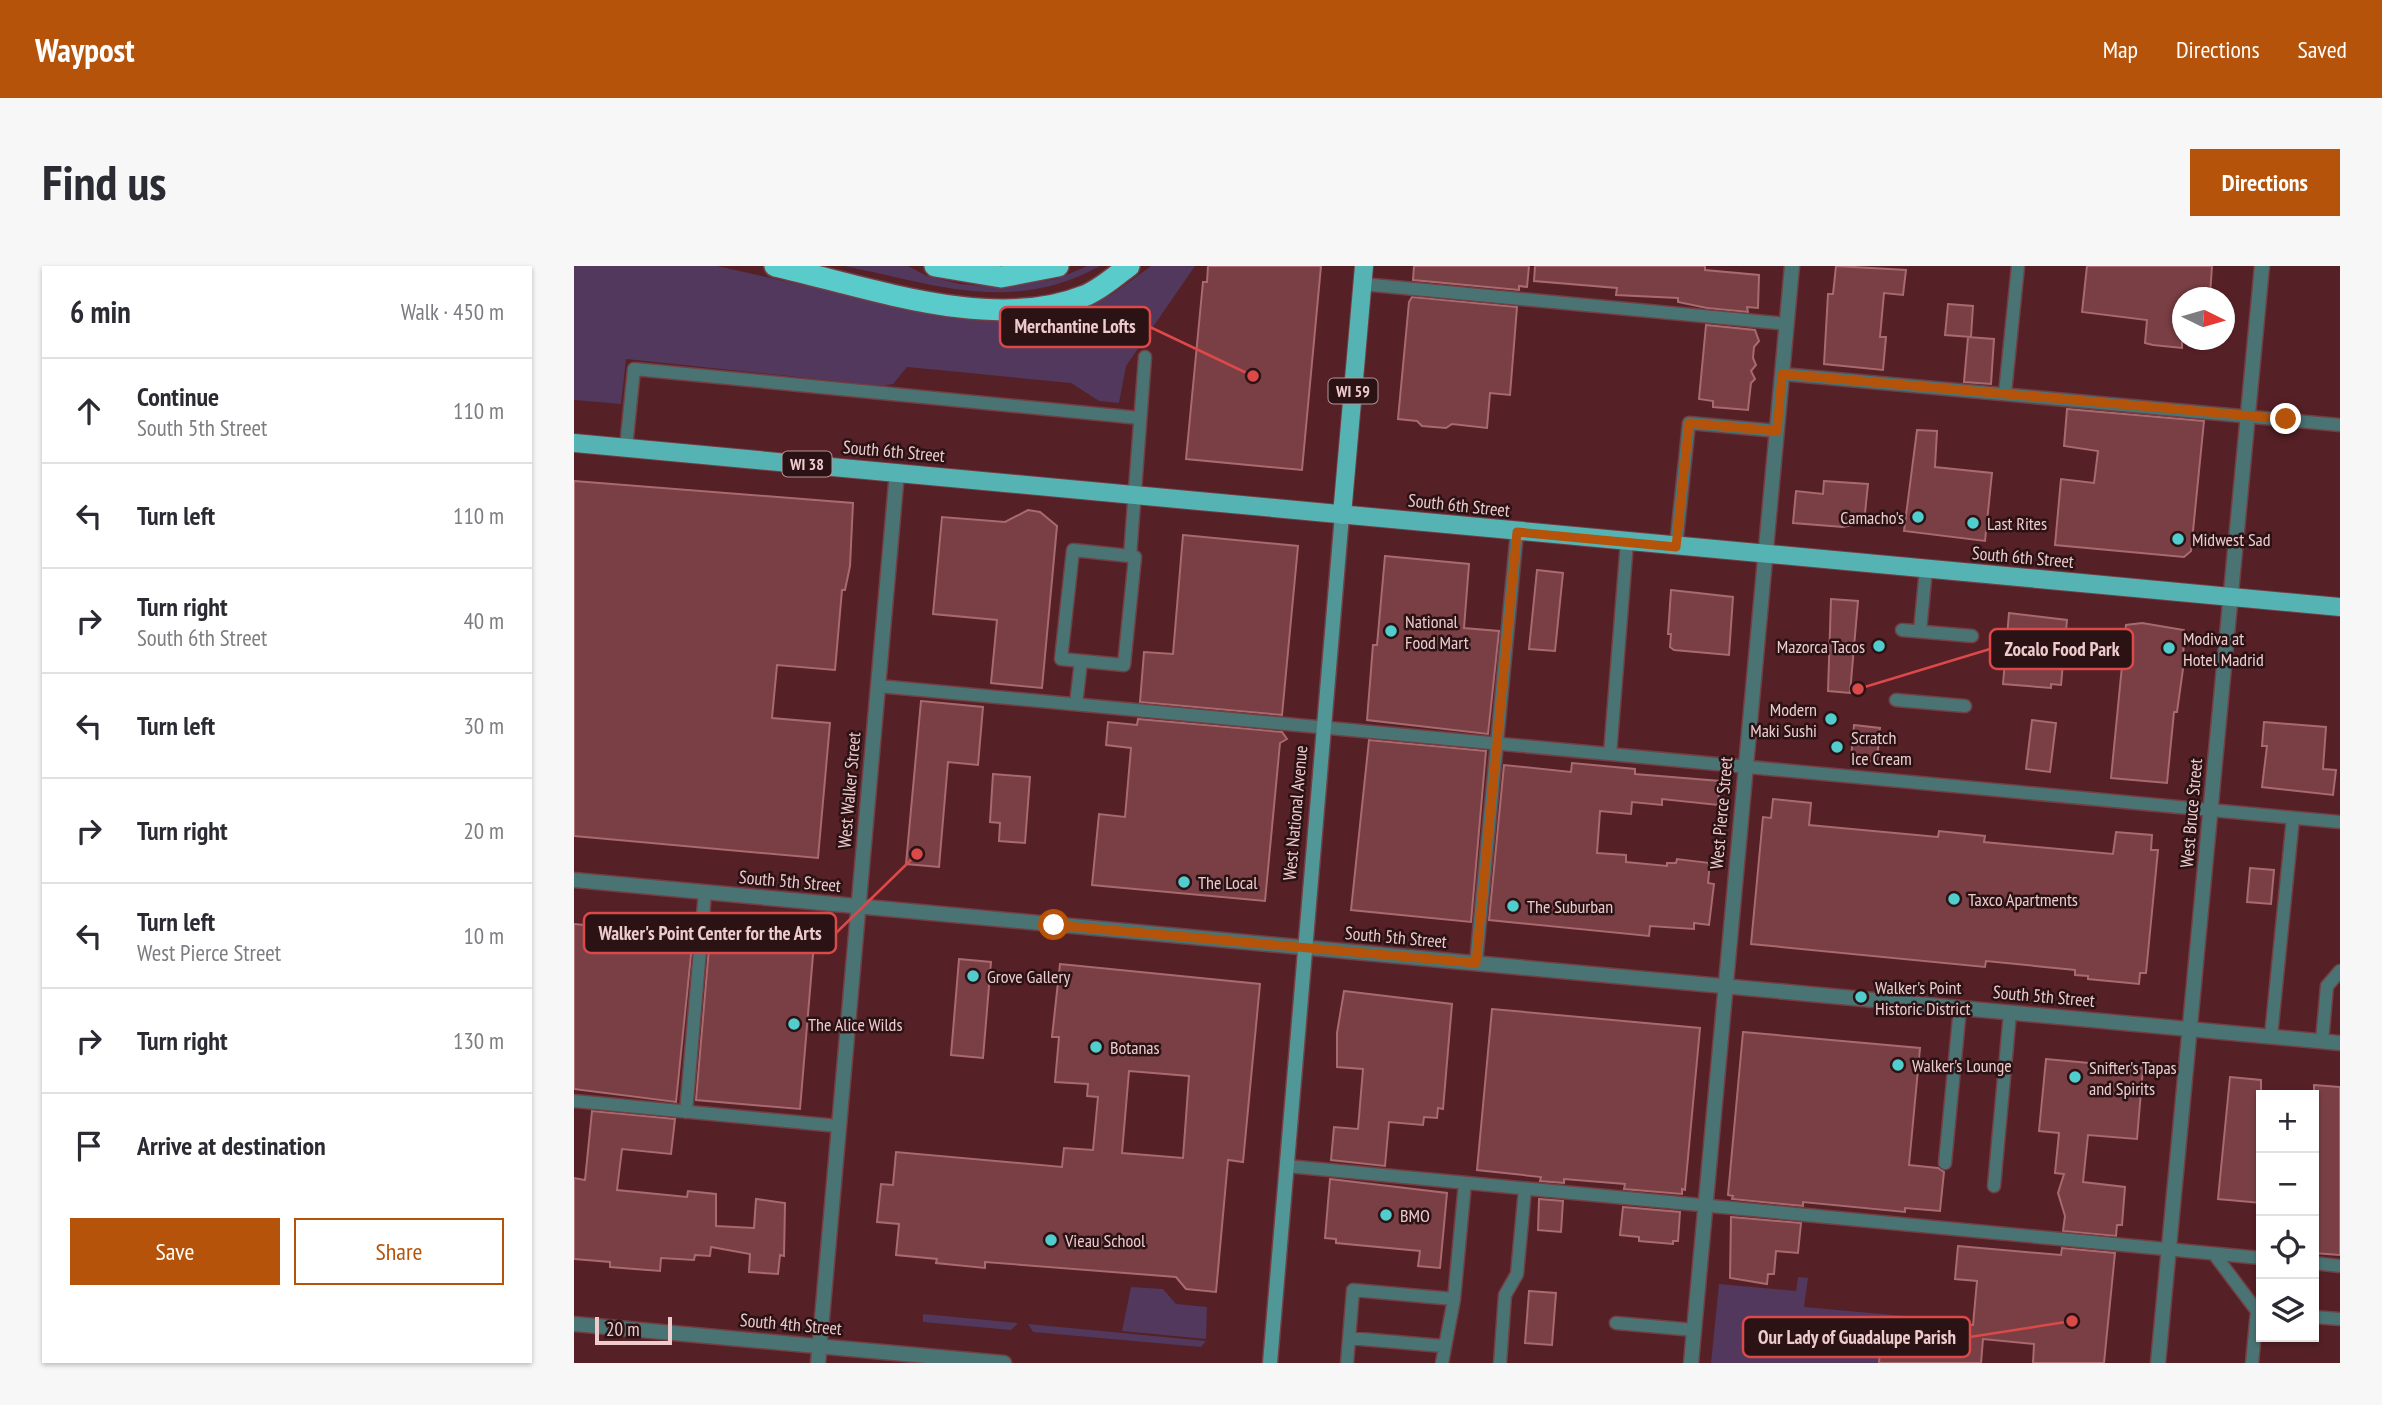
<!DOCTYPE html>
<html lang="en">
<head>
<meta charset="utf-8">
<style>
  :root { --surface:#fff; --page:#f7f7f7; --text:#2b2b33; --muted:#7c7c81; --line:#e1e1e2; --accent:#b45309 }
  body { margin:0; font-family:"PT Sans Narrow",sans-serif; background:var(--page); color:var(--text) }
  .controls { position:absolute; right:21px; bottom:21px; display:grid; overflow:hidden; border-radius:0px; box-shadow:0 2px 5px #0004 }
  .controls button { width:63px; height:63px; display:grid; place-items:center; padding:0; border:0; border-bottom:2px solid var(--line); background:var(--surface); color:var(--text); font:35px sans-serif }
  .compass { position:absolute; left:1598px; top:21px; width:63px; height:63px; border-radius:50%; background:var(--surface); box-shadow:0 2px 5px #0004; rotate:95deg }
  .scale { position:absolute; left:21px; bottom:18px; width:77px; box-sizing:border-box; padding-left:7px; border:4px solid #eecbcd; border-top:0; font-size:19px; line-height:24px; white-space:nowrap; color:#eecbcd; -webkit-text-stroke:5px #2b1315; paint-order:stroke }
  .stop { position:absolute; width:21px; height:21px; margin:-16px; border:5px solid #b45309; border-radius:50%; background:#fff }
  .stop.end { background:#b45309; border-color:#fff; box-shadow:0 2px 7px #0008 }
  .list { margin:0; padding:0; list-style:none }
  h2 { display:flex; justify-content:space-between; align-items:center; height:91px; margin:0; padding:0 28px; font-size:30px }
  h2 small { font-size:23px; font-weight:400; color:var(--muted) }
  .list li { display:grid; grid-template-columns:46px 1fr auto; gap:21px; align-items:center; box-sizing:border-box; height:105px; padding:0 28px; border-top:2px solid var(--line) }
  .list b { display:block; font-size:26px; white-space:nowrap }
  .list p { margin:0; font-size:23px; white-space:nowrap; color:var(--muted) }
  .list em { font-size:23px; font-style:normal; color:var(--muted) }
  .actions { display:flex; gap:14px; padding:21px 28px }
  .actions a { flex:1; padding:16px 0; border:2px solid var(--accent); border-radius:0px; text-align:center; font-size:24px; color:var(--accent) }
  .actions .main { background:var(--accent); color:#fff }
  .icon { flex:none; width:38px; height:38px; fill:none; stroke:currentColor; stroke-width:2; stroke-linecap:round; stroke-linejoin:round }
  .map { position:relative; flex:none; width:1766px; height:1097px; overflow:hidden; border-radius:0px }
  header { display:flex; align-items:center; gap:42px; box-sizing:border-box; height:98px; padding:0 35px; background:var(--accent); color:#fff }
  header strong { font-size:33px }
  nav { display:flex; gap:38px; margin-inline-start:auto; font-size:24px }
  .intro { display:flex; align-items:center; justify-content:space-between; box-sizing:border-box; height:168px; padding:0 42px }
  h1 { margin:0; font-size:49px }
  .button { padding:18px 32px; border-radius:0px; background:var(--accent); color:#fff; font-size:24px; font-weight:700 }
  main { display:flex; gap:42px; padding:0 42px }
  aside { flex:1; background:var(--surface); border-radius:0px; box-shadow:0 2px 5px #0004 }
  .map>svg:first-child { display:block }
  .green { fill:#51385c }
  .building { fill:#793f44; stroke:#a86a6e; stroke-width:2; fill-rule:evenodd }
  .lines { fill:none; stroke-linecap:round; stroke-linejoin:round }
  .service-casing { stroke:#713f44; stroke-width:15 }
  .minor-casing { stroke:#713f44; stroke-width:17 }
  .tertiary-casing { stroke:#713f44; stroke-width:17 }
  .secondary-casing { stroke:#713f44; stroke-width:17 }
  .primary-casing { stroke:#713f44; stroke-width:20 }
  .motorway-casing { stroke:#713f44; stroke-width:24 }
  .service { stroke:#4a7474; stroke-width:12 }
  .minor { stroke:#4a7474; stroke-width:14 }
  .tertiary { stroke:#4a7474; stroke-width:14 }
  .secondary { stroke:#529797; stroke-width:14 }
  .primary { stroke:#56b3b3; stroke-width:18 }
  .motorway { stroke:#59cbcb; stroke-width:21 }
  .route { stroke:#b45309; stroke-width:9 }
  .poi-dot { fill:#52cdcd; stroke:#2b1315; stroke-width:2.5 }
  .labels { text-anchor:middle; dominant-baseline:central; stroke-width:5; stroke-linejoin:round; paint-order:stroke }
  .shield { fill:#2b1315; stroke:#b49496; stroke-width:2 }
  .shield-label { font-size:16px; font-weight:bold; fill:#eecbcd }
  .street-label { font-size:18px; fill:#eecbcd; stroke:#2b1315 }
  .poi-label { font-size:18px; fill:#eecbcd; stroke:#2b1315; text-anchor:start }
  .leader { fill:none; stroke:#db4949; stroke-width:2.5 }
  .callout-dot { fill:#db4949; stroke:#2b1315; stroke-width:2.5 }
  .callout { fill:#2b1315; stroke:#db4949; stroke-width:2.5 }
  .callout-label { font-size:19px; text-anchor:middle; font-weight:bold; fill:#eecbcd }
</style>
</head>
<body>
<header>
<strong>Waypost</strong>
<nav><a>Map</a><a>Directions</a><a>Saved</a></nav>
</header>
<div class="intro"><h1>Find us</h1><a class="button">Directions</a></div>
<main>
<aside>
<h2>6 min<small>Walk · 450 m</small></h2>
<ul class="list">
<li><svg class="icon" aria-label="ahead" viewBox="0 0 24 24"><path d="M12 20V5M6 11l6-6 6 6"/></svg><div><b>Continue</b><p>South 5th Street</p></div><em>110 m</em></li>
<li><svg class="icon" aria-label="left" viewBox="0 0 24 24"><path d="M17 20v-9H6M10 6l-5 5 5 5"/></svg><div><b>Turn left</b></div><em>110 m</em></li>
<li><svg class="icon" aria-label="right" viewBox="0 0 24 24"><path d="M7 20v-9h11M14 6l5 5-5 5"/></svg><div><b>Turn right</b><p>South 6th Street</p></div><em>40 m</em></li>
<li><svg class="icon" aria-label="left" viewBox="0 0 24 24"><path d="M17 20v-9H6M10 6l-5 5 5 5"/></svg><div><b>Turn left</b></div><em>30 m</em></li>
<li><svg class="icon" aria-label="right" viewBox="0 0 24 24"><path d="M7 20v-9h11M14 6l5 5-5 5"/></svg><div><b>Turn right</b></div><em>20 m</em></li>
<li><svg class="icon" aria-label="left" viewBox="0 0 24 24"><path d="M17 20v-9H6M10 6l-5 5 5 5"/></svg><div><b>Turn left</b><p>West Pierce Street</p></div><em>10 m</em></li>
<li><svg class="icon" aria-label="right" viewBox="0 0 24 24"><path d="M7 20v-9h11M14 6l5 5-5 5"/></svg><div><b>Turn right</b></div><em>130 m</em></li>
<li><svg class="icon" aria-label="arrive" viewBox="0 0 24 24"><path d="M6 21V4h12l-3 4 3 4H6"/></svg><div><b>Arrive at destination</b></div></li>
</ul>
<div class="actions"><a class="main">Save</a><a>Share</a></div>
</aside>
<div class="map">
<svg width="1766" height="1097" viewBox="0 0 1766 1097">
  <rect width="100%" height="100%" fill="#552026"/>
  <path class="green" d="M 0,0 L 143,0 L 345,45 L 399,54 L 438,55 L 486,48 L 537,29 L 577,0 L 621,0 L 552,100 L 545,137 L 525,135 L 497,117 L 333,101 L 319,118 L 309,120 L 52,93 L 47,138 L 0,134 Z
    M 271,0 L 334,0 L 353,10 L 386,18 L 425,21 L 483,13 L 513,0 L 526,0 C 439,48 362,19 271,0 Z
    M 1224,1011 L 1234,1012 L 1230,1041 L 1342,1051 L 1342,1054 L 1309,1051 L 1305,1097 L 1137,1097 L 1145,1018 L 1222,1025 Z
    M 557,1021 L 589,1023 L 602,1038 L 633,1041 L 632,1073 L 548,1065 Z
    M 349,1048 L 444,1057 L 437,1064 L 349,1056 Z
    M 454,1058 L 632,1075 L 627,1081 L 459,1066 Z"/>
  <path class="building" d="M 634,0 L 747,0 L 728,204 L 612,193 L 629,16 L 633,16 Z
    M 840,0 L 955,0 L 953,21 L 945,20 L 945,24 L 839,14 Z
    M 961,0 L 1131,0 L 1131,4 L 1185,9 L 1184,42 L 1173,41 L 1174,46 L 1133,42 L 1104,36 L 1104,32 L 1042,29 L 1043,22 L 960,15 Z
    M 1262,0 L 1332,4 L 1329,29 L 1310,27 L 1306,71 L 1312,71 L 1309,104 L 1250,98 L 1254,28 L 1259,28 Z
    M 1513,0 L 1638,0 L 1636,29 L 1608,32 L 1608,82 L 1579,79 L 1571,77 L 1573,54 L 1508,46 Z
    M 838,31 L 943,41 L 936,129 L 916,127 L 913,162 L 878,158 L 872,162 L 848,160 L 843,155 L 824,153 L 835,36 Z
    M 1374,38 L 1399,40 L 1397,71 L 1371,69 Z
    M 1132,59 L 1181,64 L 1185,75 L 1180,81 L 1179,92 L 1182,99 L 1177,105 L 1181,113 L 1177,117 L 1174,144 L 1139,141 L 1139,135 L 1125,133 Z
    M 1394,71 L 1420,73 L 1417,118 L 1390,116 Z
    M 1493,143 L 1630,155 L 1617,285 L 1610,291 L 1481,279 L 1487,213 L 1520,217 L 1524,185 L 1490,180 Z
    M 1343,164 L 1363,165 L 1361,201 L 1418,207 L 1411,275 L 1330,265 Z
    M 0,215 L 279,237 L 276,300 L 271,324 L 268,324 L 261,404 L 203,399 L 198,452 L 256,457 L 244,592 L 0,570 Z
    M 1250,215 L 1294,218 L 1290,257 L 1279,256 L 1279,259 L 1269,261 L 1219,257 L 1222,225 L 1249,228 Z
    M 454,244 L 466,246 L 483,260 L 468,422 L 417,417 L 423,354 L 359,348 L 368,251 L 431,256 Z
    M 609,269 L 724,280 L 708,449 L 566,436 L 570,386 L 599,388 Z
    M 811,290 L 895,298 L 890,362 L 925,365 L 914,468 L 793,454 L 799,379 L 803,379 Z
    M 963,304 L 989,307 L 981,385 L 955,383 Z
    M 1097,324 L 1159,331 L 1155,389 L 1100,384 L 1096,381 L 1097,368 L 1094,368 Z
    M 1257,333 L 1284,335 L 1276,427 L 1254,425 Z
    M 1435,347 L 1493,354 L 1487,419 L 1477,418 L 1477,422 L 1429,418 Z
    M 1568,357 L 1610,364 L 1609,403 L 1603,446 L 1600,446 L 1593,517 L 1537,512 L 1552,359 Z
    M 347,435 L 409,441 L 404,499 L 374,496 L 365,601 L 332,598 Z
    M 564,453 L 708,466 L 713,473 L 706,477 L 691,635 L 518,619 L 525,548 L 551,551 L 557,482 L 532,479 L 534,456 L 563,459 Z
    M 1458,454 L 1482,457 L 1476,506 L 1452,503 Z
    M 1690,456 L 1752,461 L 1749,503 L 1762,504 L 1759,529 L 1688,521 L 1693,480 L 1688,480 Z
    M 1280,459 L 1306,462 L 1303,495 L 1277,493 Z
    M 795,474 L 912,485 L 897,656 L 777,644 Z
    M 998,497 L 1061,503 L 1061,508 L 1146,515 L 1144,539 L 1088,533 L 1088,539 L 1058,536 L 1057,548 L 1026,545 L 1023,587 L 1052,589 L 1052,596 L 1093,600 L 1093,597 L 1102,597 L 1103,593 L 1136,597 L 1134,617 L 1140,618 L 1135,659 L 1120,657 L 1120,663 L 1076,660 L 1075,670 L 915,654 L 930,499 L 997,506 Z
    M 419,508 L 456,511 L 451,577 L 425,575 L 426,557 L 416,556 Z
    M 1199,533 L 1237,537 L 1235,559 L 1364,571 L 1365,565 L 1411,570 L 1410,576 L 1539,588 L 1542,566 L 1578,569 L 1577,584 L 1584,584 L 1572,707 L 1566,707 L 1565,718 L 1514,713 L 1514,710 L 1501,709 L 1501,704 L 1412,695 L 1411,701 L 1177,678 L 1189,551 L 1197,552 Z
    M 1676,602 L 1700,604 L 1697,638 L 1673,636 Z
    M 0,658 L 119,669 L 102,836 L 0,823 Z
    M 150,669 L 240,677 L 226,843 L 122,834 L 136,670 Z
    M 385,693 L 417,696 L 409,792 L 377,789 Z
    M 486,698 L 686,718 L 669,896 L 654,894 L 642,1026 L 612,1023 L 602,1011 L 411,996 L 411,1002 L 362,997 L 363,993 L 322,989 L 325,958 L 303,956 L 307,918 L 319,919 L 322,886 L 488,901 L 490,882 L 519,884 L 524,831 L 513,830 L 514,818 L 481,816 L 485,771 L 478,771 ZM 555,805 L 615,810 L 609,892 L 548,887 Z
    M 770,725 L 878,738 L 869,843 L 864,842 L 863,852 L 850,851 L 849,859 L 815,856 L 811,900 L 757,894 L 760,861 L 784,863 L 789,803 L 763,801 L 763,767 Z
    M 918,743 L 1126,762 L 1111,924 L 1108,923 L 1108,928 L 1050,923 L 1051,918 L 990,913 L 990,917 L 966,915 L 967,911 L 903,904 Z
    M 1169,766 L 1346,782 L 1335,899 L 1364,902 L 1370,906 L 1366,945 L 1331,942 L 1331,946 L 1229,936 L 1229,940 L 1158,933 L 1159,930 L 1154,929 Z
    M 1472,793 L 1569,802 L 1563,873 L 1514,869 L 1509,916 L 1551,921 L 1548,959 L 1543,959 L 1542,970 L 1489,965 L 1491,950 L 1484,927 L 1490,908 L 1481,907 L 1485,867 L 1465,865 Z
    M 1656,811 L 1687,814 L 1687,937 L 1644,933 Z
    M 1740,819 L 1766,821 L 1766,989 L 1740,987 Z
    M 18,845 L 101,853 L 97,888 L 48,883 L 43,924 L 113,931 L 114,925 L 142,928 L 142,960 L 180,962 L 182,933 L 211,937 L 210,990 L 206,989 L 204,1008 L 175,1006 L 176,988 L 137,981 L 136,990 L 121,989 L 120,994 L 87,992 L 86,1005 L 36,1001 L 36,996 L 0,993 L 0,912 L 11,914 Z
    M 756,913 L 873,927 L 866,1002 L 844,1000 L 846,985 L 762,977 L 762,973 L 751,972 Z
    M 965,933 L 989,935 L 987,966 L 964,964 Z
    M 1049,941 L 1106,946 L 1104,975 L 1099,975 L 1099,978 L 1065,975 L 1065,971 L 1046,969 Z
    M 1157,951 L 1227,957 L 1224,987 L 1202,985 L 1200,1008 L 1194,1008 L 1193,1018 L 1156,1012 Z
    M 1384,980 L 1487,989 L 1488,982 L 1541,987 L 1530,1097 L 1459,1097 L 1460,1078 L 1409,1073 L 1407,1097 L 1305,1097 L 1309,1051 L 1399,1059 L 1403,1015 L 1381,1013 Z
    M 955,1025 L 982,1027 L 978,1079 L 951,1077 Z"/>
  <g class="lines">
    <defs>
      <path id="service" d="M 788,18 L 1213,58
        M 1208,108 L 1766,159
        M 1431,127 L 1444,0
        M 52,181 L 60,103 L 566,152
        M 1102,280 L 1115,157 L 1203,165
        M 556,290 L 499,284 L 487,393 L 550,399 L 561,291 L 556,290 L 571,91
        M 1328,364 L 1398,370
        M 1346,365 L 1352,303
        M 304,420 L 1766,556
        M 1322,434 L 1391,440
        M 502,438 L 507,395
        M 1036,488 L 1053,276
        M 902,697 L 943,266
        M 1697,770 L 1719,552
        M 1748,775 L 1753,720 L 1766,705
        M 0,835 L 264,860
        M 112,846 L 131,626
        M 1371,897 L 1386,742
        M 713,900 L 1687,992
        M 1420,920 L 1436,747
        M 1640,988 L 1683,1045 L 1678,1097
        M 1740,997 L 1766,1000
        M 880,1033 L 891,917
        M 1740,1051 L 1766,1053
        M 1042,1057 L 1120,1064
        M 775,1072 L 869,1080
        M 773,1097 L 779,1024 L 880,1033 L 868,1097
        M 926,1097 L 931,1029 L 943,1008 L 951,923"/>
      <path id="minor" d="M 0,1058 L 430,1097
        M 244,1097 L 323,206
        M 1117,1097 L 1218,0
        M 1584,1097 L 1688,0"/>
      <path id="tertiary" d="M 0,614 L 1766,777"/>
      <path id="secondary" d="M 696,1097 L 768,249"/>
      <path id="primary" d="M 0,177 L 1766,341
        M 768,249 L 790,0"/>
      <path id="motorway" d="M 201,0 C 294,21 419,67 510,30 C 526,24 541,10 555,0
        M 361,0 L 427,11 L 484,0"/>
    </defs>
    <use href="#service" class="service-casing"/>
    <use href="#minor" class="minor-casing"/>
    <use href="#tertiary" class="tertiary-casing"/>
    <use href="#secondary" class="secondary-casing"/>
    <use href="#primary" class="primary-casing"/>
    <use href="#motorway" class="motorway-casing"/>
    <use href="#service" class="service"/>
    <use href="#minor" class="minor"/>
    <use href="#tertiary" class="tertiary"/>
    <use href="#secondary" class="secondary"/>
    <use href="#primary" class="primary"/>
    <use href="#motorway" class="motorway"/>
  </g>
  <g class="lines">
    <path class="route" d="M 480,659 L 902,697 L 943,266 L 1102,281 L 1115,157 L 1203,165 L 1208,108 L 1712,153"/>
  </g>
  <g class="poi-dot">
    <circle cx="1344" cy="251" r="7"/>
    <circle cx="1399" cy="257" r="7"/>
    <circle cx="1604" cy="273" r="7"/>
    <circle cx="817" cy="365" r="7"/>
    <circle cx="1305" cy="380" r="7"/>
    <circle cx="1595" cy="382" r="7"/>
    <circle cx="1257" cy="453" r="7"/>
    <circle cx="1263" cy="481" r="7"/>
    <circle cx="610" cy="616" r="7"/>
    <circle cx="1380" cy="633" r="7"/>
    <circle cx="939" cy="640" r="7"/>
    <circle cx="399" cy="710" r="7"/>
    <circle cx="1287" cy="731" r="7"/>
    <circle cx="220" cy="758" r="7"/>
    <circle cx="522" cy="781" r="7"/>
    <circle cx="1324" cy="799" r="7"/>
    <circle cx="1501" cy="811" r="7"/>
    <circle cx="812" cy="949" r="7"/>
    <circle cx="477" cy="974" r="7"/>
  </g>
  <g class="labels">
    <g class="shield">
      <rect x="754.5" y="112.5" width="49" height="25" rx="5"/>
      <rect x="208.5" y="185.5" width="49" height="25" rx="5"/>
    </g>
    <g class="shield-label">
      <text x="779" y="125">WI 59</text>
      <text x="233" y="198">WI 38</text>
    </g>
    <g class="street-label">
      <text transform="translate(320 185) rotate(5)">South 6th Street</text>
      <text transform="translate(885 239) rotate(6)">South 6th Street</text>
      <text transform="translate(1449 291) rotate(5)">South 6th Street</text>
      <text transform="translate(275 524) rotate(-85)">West Walker Street</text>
      <text transform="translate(721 547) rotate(-85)">West National Avenue</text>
      <text transform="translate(1147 547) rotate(-85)">West Pierce Street</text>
      <text transform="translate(1617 547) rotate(-85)">West Bruce Street</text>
      <text transform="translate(216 615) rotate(5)">South 5th Street</text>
      <text transform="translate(822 671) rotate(5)">South 5th Street</text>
      <text transform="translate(1470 730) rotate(5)">South 5th Street</text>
      <text transform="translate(217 1058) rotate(5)">South 4th Street</text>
    </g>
    <g class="poi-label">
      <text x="1330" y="251" text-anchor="end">Camacho's</text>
      <text x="1413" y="257">Last Rites</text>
      <text x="1618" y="273">Midwest Sad</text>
      <text x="831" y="355">National<tspan x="831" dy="21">Food Mart</tspan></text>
      <text x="1609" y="372">Modiva at<tspan x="1609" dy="21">Hotel Madrid</tspan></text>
      <text x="1291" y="380" text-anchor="end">Mazorca Tacos</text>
      <text x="1243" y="443" text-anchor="end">Modern<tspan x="1243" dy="21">Maki Sushi</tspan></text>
      <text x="1277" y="471">Scratch<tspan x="1277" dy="21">Ice Cream</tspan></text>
      <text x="624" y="616">The Local</text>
      <text x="1394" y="633">Taxco Apartments</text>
      <text x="953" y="640">The Suburban</text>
      <text x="413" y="710">Grove Gallery</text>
      <text x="1301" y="721">Walker's Point<tspan x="1301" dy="21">Historic District</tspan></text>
      <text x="234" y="758">The Alice Wilds</text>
      <text x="536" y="781">Botanas</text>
      <text x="1338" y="799">Walker's Lounge</text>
      <text x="1515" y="801">Snifter's Tapas<tspan x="1515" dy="21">and Spirits</tspan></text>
      <text x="826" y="949">BMO</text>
      <text x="491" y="974">Vieau School</text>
    </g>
  </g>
  <path class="leader" d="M679 110L576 61M1284 423L1416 383M343 588L262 667M1498 1055L1396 1071"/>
  <g class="callout-dot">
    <circle cx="679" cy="110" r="7"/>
    <circle cx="1284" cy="423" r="7"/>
    <circle cx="343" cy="588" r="7"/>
    <circle cx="1498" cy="1055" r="7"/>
  </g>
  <g class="callout">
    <rect x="426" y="41" width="150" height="40" rx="7"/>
    <rect x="1416" y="363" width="143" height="40" rx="7"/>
    <rect x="10" y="647" width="252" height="40" rx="7"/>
    <rect x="1169" y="1051" width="227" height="40" rx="7"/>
  </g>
  <g class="callout-label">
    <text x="501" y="67">Merchantine Lofts</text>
    <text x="1488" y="390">Zocalo Food Park</text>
    <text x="136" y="674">Walker's Point Center for the Arts</text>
    <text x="1283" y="1078">Our Lady of Guadalupe Parish</text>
  </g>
</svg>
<div class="controls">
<button>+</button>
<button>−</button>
<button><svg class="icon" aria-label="locate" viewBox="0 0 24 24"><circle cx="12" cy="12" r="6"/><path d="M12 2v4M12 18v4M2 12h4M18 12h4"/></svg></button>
<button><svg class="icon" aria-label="layers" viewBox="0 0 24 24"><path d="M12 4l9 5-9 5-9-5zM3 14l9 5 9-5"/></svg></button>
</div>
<svg class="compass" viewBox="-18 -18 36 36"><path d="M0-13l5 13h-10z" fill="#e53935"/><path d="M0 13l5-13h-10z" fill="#7c7c81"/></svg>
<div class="scale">20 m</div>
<div class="stop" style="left:480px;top:659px"></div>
<div class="stop end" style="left:1712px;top:153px"></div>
</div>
</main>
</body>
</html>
